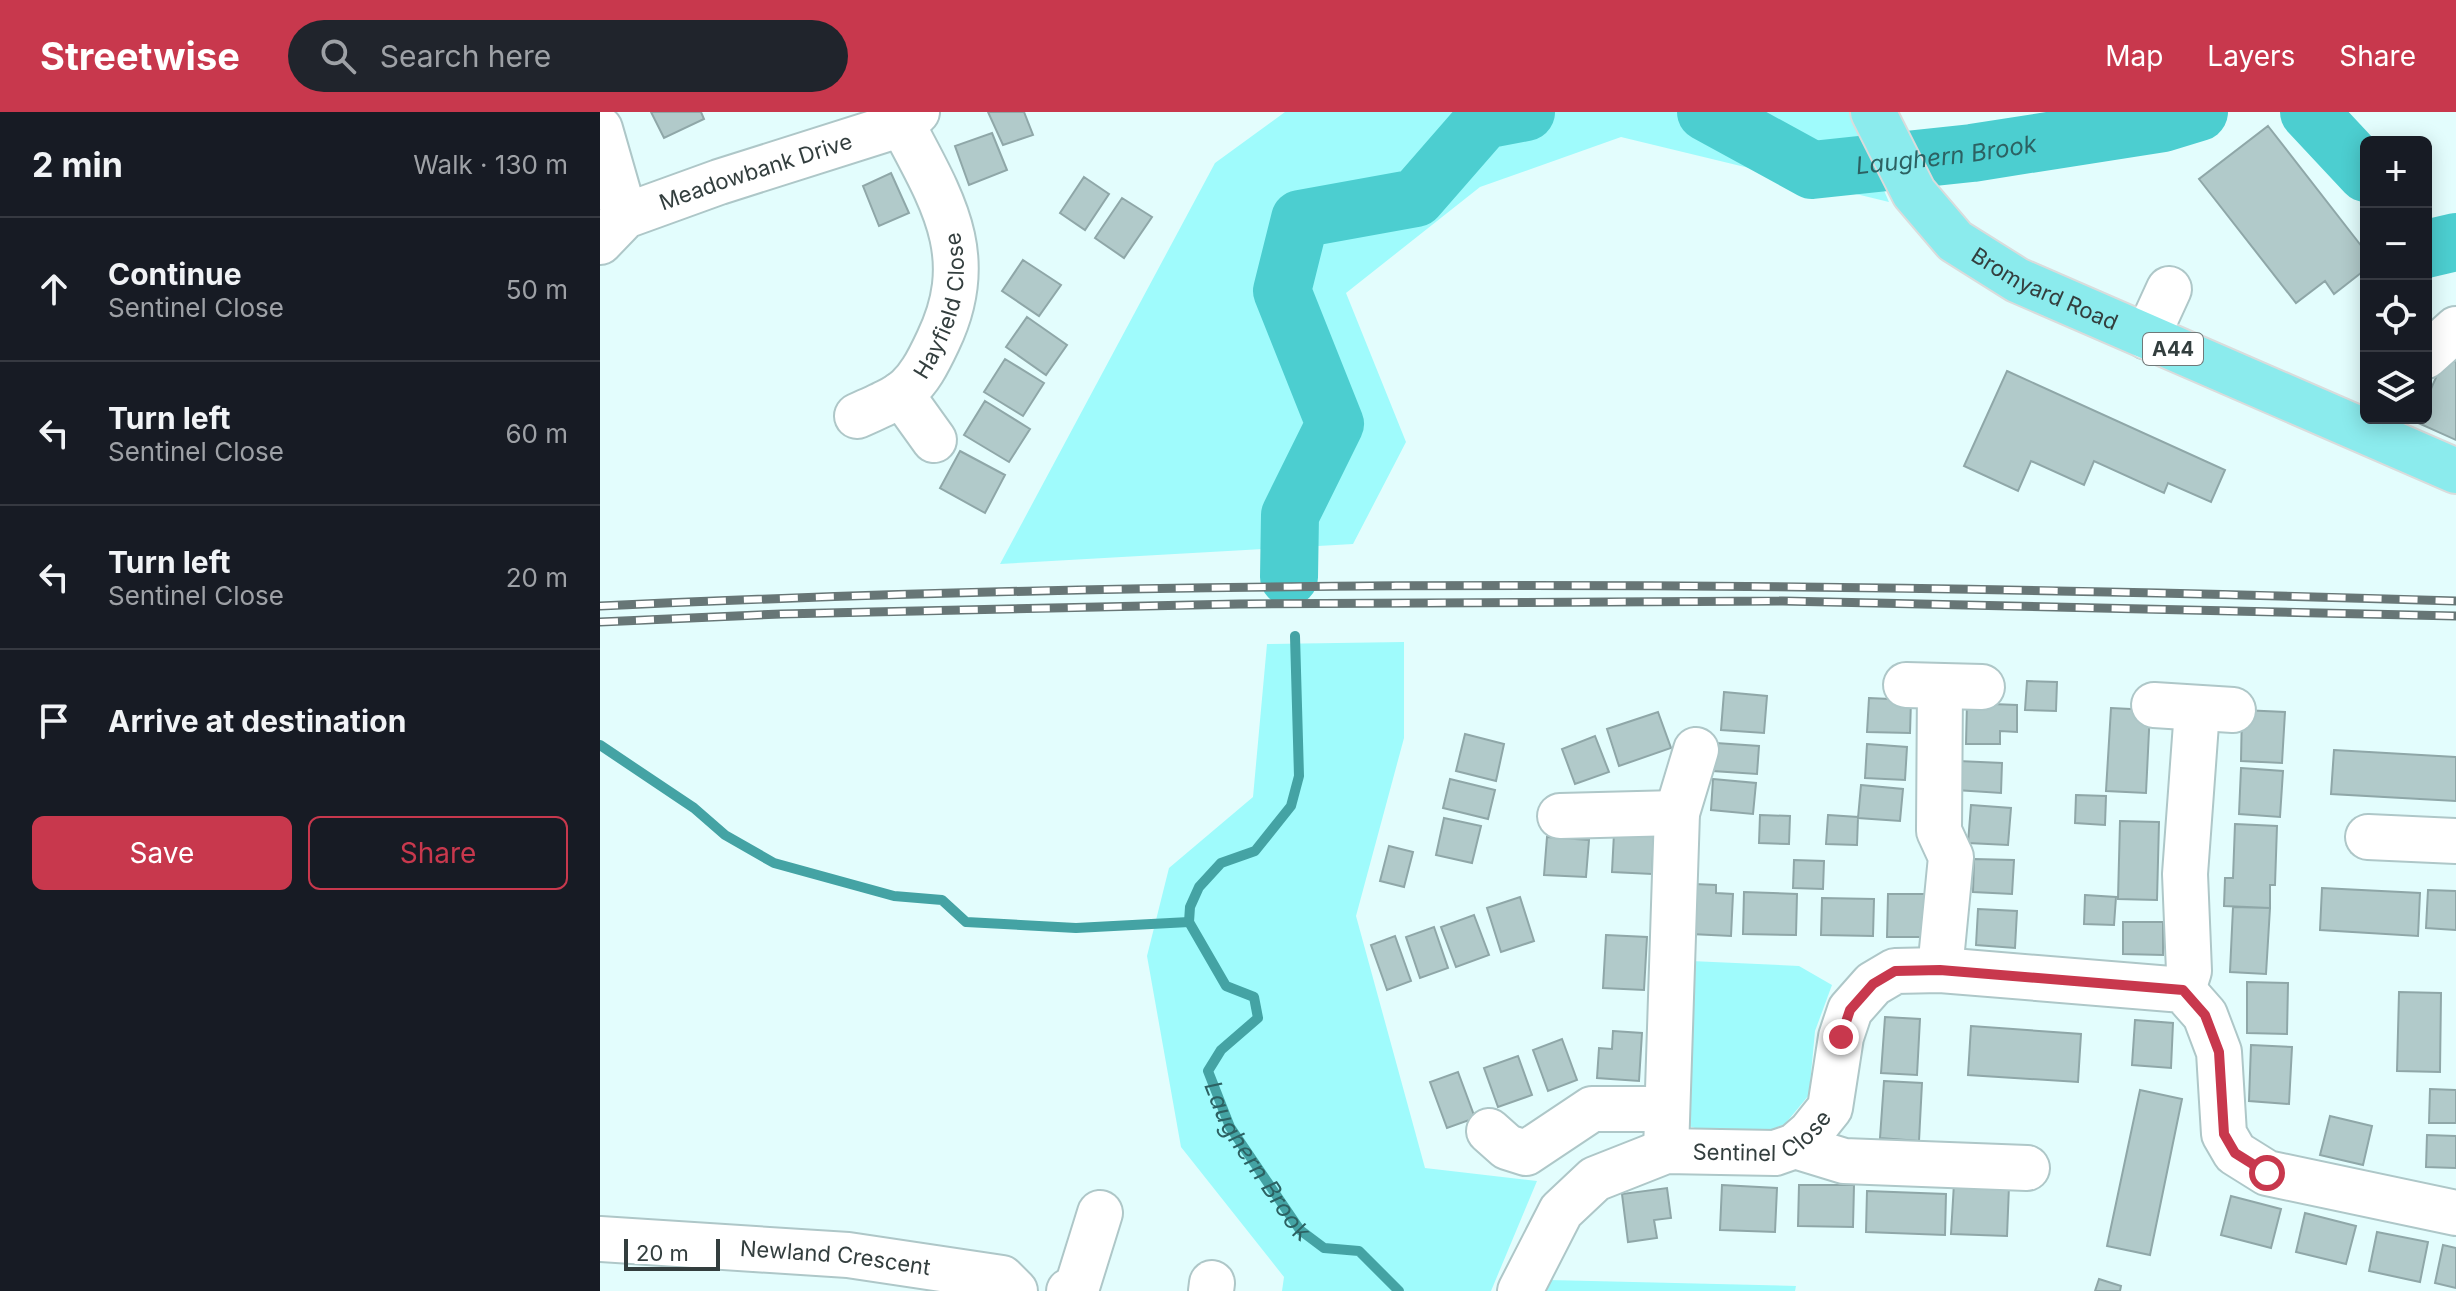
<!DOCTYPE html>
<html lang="en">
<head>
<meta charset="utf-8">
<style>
  :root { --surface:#171b24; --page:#20242c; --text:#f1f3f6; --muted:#9ea1a6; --line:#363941; --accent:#c8384d }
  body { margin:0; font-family:Inter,sans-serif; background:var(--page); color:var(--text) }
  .controls { position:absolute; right:24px; top:24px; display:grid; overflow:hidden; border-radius:12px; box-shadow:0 4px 20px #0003 }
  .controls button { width:72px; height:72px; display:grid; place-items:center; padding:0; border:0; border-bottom:2px solid var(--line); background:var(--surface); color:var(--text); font:40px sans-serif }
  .scale { position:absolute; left:24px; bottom:20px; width:96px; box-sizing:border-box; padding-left:8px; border:4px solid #333e3e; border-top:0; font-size:22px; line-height:28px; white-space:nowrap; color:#333e3e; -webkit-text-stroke:6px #fff; paint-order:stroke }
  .stop { position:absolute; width:24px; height:24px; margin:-18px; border:6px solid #c8384d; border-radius:50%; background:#fff }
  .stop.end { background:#c8384d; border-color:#fff; box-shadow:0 2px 8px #0008 }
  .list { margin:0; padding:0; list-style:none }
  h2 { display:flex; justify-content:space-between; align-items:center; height:104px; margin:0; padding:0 32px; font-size:34px }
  h2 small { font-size:26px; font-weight:400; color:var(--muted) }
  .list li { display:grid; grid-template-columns:52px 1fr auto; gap:24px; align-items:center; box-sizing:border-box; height:144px; padding:0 32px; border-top:2px solid var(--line) }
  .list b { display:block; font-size:30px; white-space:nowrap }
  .list p { margin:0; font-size:26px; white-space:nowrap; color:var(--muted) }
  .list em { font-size:26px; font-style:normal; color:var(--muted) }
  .actions { display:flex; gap:16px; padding:24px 32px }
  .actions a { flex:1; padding:18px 0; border:2px solid var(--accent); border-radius:12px; text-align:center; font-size:28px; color:var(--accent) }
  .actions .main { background:var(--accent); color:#fff }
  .icon { flex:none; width:44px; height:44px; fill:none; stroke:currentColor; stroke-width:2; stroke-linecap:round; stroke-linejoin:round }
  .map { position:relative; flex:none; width:1856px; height:1179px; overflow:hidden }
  header { display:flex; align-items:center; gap:48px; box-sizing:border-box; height:112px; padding:0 40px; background:var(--accent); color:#fff }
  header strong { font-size:38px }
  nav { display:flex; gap:44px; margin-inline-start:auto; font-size:28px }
  .search { width:560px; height:72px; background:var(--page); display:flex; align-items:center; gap:20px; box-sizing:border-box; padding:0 28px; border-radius:44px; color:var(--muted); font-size:30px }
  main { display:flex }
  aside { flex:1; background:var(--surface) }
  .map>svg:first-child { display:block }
  .green { fill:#9ffbfc }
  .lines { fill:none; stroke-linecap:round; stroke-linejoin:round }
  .stream { stroke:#44a3a4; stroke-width:10 }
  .river { stroke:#4cced0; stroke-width:58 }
  .building { fill:#b1caca; stroke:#8fa7a8; stroke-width:2 }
  .minor-casing { stroke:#aec7c8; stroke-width:48 }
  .major-casing { stroke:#dadcdc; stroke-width:48 }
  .minor { stroke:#fff; stroke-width:44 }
  .major { stroke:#8bebed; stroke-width:44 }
  .rail-casing { stroke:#677676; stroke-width:9 }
  .rail { stroke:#fff; stroke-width:6; stroke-dasharray:18; stroke-linecap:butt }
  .route { stroke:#c8384d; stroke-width:10 }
  .labels { text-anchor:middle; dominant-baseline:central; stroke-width:6; stroke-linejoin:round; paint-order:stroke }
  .shield { fill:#fff; stroke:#707878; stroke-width:2 }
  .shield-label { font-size:20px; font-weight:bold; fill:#333e3e }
  .street-label { font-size:22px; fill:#333e3e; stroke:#fff }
  .water-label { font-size:24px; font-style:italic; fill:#2c6162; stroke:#fff }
</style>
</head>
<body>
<header>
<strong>Streetwise</strong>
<div class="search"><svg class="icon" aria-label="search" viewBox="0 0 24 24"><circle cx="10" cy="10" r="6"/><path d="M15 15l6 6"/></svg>Search here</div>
<nav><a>Map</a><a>Layers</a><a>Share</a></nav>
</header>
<main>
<aside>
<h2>2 min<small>Walk · 130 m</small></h2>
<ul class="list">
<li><svg class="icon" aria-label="ahead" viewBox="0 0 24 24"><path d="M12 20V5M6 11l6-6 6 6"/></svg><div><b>Continue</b><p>Sentinel Close</p></div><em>50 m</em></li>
<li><svg class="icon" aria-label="left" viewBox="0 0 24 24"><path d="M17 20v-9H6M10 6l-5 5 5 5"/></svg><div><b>Turn left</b><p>Sentinel Close</p></div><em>60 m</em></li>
<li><svg class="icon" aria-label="left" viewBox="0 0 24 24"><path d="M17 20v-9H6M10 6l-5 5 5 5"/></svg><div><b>Turn left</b><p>Sentinel Close</p></div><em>20 m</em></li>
<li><svg class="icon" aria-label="arrive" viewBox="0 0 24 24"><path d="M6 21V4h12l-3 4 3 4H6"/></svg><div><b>Arrive at destination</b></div></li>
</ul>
<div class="actions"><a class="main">Save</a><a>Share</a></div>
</aside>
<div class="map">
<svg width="1856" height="1179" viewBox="0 0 1856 1179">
  <rect width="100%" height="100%" fill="#e3fdfd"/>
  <path class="green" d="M 685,0 L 1250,0 L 1289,90 L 1021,25 L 880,75 L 746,181 L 806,330 L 753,432 L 400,452 L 615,51 Z
    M 804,530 L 804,626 L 756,804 L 825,1056 L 937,1069 L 891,1179 L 682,1179 L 684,1165 L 581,1035 L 547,844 L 569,756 L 653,685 L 667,532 Z
    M 1091,849 L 1199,854 L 1232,873 L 1215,919 L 1209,983 L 1185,1012 L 1148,1027 L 1123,1024 L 1085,1013 Z
    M 949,1168 L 1196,1174 L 1195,1179 L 946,1179 Z"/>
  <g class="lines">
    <g class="stream">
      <path id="s1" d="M 695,524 L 699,664 L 691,694 L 655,739 L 621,751 L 599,775 L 590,795 L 589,810 L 626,874 L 654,885 L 658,906 L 621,938 L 608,959 L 630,1015 L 700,1118 L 724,1136 L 759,1139 L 799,1179"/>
      <path d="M 0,633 L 94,696 L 125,723 L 174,751 L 294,784 L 342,788 L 366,810 L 476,816 L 589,810"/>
    </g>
    <g class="river">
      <path id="s2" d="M 1106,0 L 1212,58 L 1372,41 L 1563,11 L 1599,0"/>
      <path d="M 1709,0 L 1766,61"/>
      <path d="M 1826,137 L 1856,130"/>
      <path d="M 689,465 L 690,403 L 735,312 L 682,179 L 700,107 L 816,86 L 884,8 L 926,0"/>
    </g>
  </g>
  <path class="building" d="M 51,0 L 101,0 L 104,7 L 64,26 Z
    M 388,0 L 424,0 L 433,23 L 403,33 Z
    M 1668,14 L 1766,140 L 1766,157 L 1734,182 L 1725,169 L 1696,191 L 1599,67 Z
    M 392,21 L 407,58 L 369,73 L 355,34 Z
    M 291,61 L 309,101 L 279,114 L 263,74 Z
    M 484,65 L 509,82 L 485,118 L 460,101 Z
    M 522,86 L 552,105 L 524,146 L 495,126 Z
    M 423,148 L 461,173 L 439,204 L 402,179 Z
    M 427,205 L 467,233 L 446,263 L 406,235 Z
    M 1845,245 L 1856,250 L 1856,328 L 1816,310 L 1818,306 L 1826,306 L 1826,288 Z
    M 405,247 L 444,271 L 423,304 L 384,280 Z
    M 1407,259 L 1625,358 L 1611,390 L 1568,371 L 1564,381 L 1494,349 L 1484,373 L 1431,349 L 1418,379 L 1364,354 Z
    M 385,289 L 430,317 L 409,350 L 364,323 Z
    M 360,339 L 405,363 L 385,401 L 340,376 Z
    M 1427,569 L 1457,570 L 1456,599 L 1425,598 Z
    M 1124,580 L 1167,584 L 1164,621 L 1121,618 Z
    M 1269,586 L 1311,588 L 1310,621 L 1267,620 Z
    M 1367,591 L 1417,593 L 1417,620 L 1400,619 L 1400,632 L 1366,632 Z
    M 1511,596 L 1550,598 L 1546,681 L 1506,679 Z
    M 1642,598 L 1685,600 L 1682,651 L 1641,649 Z
    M 1058,600 L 1071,636 L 1019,654 L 1007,617 Z
    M 865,622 L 904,632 L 896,669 L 856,659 Z
    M 995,624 L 1009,660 L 975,672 L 962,637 Z
    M 1116,631 L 1159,634 L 1157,662 L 1113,659 Z
    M 1267,632 L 1307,635 L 1305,668 L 1265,666 Z
    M 1734,638 L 1856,645 L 1856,689 L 1731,682 Z
    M 1358,649 L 1402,651 L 1401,681 L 1356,678 Z
    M 1641,656 L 1683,659 L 1680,705 L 1639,702 Z
    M 850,667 L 895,678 L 888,707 L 843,696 Z
    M 1113,667 L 1156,671 L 1153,702 L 1111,698 Z
    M 1261,673 L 1303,677 L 1300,709 L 1258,706 Z
    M 1476,683 L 1506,684 L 1505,713 L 1475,711 Z
    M 1371,693 L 1411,696 L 1408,733 L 1368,731 Z
    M 1160,703 L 1190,704 L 1189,732 L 1159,731 Z
    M 1228,703 L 1258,705 L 1257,733 L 1226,732 Z
    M 844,706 L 881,714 L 872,751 L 836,743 Z
    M 1520,709 L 1559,710 L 1557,788 L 1518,787 Z
    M 1635,712 L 1677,714 L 1675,773 L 1670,773 L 1670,796 L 1624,794 L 1625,766 L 1633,766 Z
    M 1014,721 L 1054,723 L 1052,762 L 1012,760 Z
    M 947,725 L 989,728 L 986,765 L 944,763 Z
    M 789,734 L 813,740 L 804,775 L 780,769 Z
    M 1374,747 L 1414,748 L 1412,782 L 1373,780 Z
    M 1194,748 L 1224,749 L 1223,777 L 1193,776 Z
    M 1094,772 L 1116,773 L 1116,781 L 1133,782 L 1131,824 L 1091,822 Z
    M 1722,776 L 1820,781 L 1818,824 L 1720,818 Z
    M 1828,778 L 1856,779 L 1856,818 L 1826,816 Z
    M 1144,780 L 1197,782 L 1196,823 L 1143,822 Z
    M 1288,782 L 1325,782 L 1324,825 L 1287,825 Z
    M 1485,783 L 1516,785 L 1514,813 L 1484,812 Z
    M 920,785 L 934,829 L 901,840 L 887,796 Z
    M 1222,786 L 1274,787 L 1273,824 L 1221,823 Z
    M 1633,795 L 1670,796 L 1666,862 L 1630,860 Z
    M 1378,797 L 1417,799 L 1415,836 L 1376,833 Z
    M 874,803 L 889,843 L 856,855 L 841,815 Z
    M 1523,810 L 1563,810 L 1563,843 L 1523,842 Z
    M 834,815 L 848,856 L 820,866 L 806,825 Z
    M 1006,823 L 1047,825 L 1044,878 L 1003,876 Z
    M 795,824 L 811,869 L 787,878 L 771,833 Z
    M 1647,870 L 1688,871 L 1687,922 L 1647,921 Z
    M 1799,880 L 1841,881 L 1840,960 L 1797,959 Z
    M 1285,905 L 1320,907 L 1317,963 L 1281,961 Z
    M 1535,908 L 1573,911 L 1571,956 L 1532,953 Z
    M 1371,914 L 1481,922 L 1478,970 L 1368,963 Z
    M 1013,919 L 1042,921 L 1039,969 L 997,966 L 999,936 L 1012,937 Z
    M 962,927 L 977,968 L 948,979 L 933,938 Z
    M 1651,933 L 1692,935 L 1689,992 L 1649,989 Z
    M 918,944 L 932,983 L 898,995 L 884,956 Z
    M 858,960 L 875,1006 L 847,1016 L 830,970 Z
    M 1284,969 L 1322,971 L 1319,1029 L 1280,1026 Z
    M 1830,977 L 1856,978 L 1856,1011 L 1829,1011 Z
    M 1540,978 L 1582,987 L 1550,1143 L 1507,1134 Z
    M 1730,1004 L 1772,1014 L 1763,1053 L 1720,1043 Z
    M 1827,1023 L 1856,1024 L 1856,1056 L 1826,1055 Z
    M 1354,1071 L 1409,1074 L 1407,1124 L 1351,1122 Z
    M 1122,1073 L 1177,1076 L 1175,1120 L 1120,1118 Z
    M 1199,1073 L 1254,1073 L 1253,1115 L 1198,1114 Z
    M 1067,1076 L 1071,1106 L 1054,1108 L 1057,1126 L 1028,1130 L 1022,1082 Z
    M 1267,1079 L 1346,1082 L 1345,1123 L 1266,1120 Z
    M 1631,1084 L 1681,1097 L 1671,1136 L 1621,1123 Z
    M 1705,1101 L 1756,1114 L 1746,1152 L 1696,1140 Z
    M 1777,1120 L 1828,1130 L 1820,1170 L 1769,1159 Z
    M 1843,1133 L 1856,1136 L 1856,1176 L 1835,1171 Z
    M 1499,1167 L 1521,1174 L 1520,1179 L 1495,1179 Z"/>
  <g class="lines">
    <defs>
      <g id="minor">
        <path d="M 0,17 L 25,104"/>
        <path id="s3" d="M 0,130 L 25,104 L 119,70 L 302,12 L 317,0"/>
        <path d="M 1547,225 L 1569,177"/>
        <path d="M 1826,244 L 1856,217"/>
        <path d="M 301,282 L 334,328"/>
        <path id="s4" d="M 257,304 C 307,282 315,278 338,229 C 379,144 342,88 302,12"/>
        <path d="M 1306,573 L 1382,575"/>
        <path d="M 1340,574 L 1339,719 L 1351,745 L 1340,858"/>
        <path d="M 1554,593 L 1633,598"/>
        <path d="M 960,704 L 1077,701"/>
        <path d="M 1768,725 L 1856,729"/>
        <path d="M 1583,878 L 1589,859 L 1585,762 L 1597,598"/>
        <path d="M 889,1019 L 907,1035 L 926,1041 L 992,997 L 1067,997"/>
        <path d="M 1195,1034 L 1244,1049 L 1427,1056"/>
        <path d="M 1066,1039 L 1077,701 L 1096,638"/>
        <path id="s5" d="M 0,1127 L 248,1143 L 402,1166 L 415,1179"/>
        <path d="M 469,1179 L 477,1175 L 500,1101"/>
        <path d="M 611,1179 L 612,1171"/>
        <path id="s6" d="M 920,1179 L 961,1099 L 995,1067 L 1066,1039 L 1175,1041 L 1195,1034 L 1210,1021 L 1230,996 L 1241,925 L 1250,898 L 1273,872 L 1295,859 L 1340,858 L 1583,878 L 1605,903 L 1619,940 L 1624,1022 L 1635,1041 L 1667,1061 L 1856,1101"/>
      </g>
      <g id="major">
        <path id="s7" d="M 1273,0 L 1314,81 L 1355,129 L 1417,168 L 1856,359"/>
      </g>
    </defs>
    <use href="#minor" class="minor-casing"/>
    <use href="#major" class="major-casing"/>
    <use href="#minor" class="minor"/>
    <use href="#major" class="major"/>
    <defs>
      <path id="rail" d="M 0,494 C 618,465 1238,470 1856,489
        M 0,510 L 181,502 L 639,492 L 1183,489 L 1856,504"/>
    </defs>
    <use href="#rail" class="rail-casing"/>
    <use href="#rail" class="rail"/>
  </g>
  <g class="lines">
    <path class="route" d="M 1241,925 L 1250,898 L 1273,872 L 1295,859 L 1340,858 L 1583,878 L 1605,903 L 1619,940 L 1624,1022 L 1635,1041 L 1667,1061"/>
  </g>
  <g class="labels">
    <rect class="shield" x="1543" y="221" width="60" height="32" rx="6"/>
    <g class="shield-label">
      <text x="1573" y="237">A44</text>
    </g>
    <g class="street-label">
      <text stroke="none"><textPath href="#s3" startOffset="174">Meadowbank Drive</textPath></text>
      <text stroke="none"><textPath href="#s7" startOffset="256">Bromyard Road</textPath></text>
      <text stroke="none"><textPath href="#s4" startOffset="150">Hayfield Close</textPath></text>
      <text stroke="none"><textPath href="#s6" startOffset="314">Sentinel Close</textPath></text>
      <text stroke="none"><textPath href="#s5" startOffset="236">Newland Crescent</textPath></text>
    </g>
    <g class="water-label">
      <text stroke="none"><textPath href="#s2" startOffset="256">Laughern Brook</textPath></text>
      <text stroke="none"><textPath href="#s1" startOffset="636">Laughern Brook</textPath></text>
    </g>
  </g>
</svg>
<div class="controls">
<button>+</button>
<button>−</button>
<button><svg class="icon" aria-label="locate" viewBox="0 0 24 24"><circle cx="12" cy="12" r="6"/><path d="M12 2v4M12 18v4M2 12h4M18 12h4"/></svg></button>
<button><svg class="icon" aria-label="layers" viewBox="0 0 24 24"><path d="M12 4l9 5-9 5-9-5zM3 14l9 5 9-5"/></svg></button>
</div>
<div class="scale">20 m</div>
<div class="stop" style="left:1667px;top:1061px"></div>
<div class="stop end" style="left:1241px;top:925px"></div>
</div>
</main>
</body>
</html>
